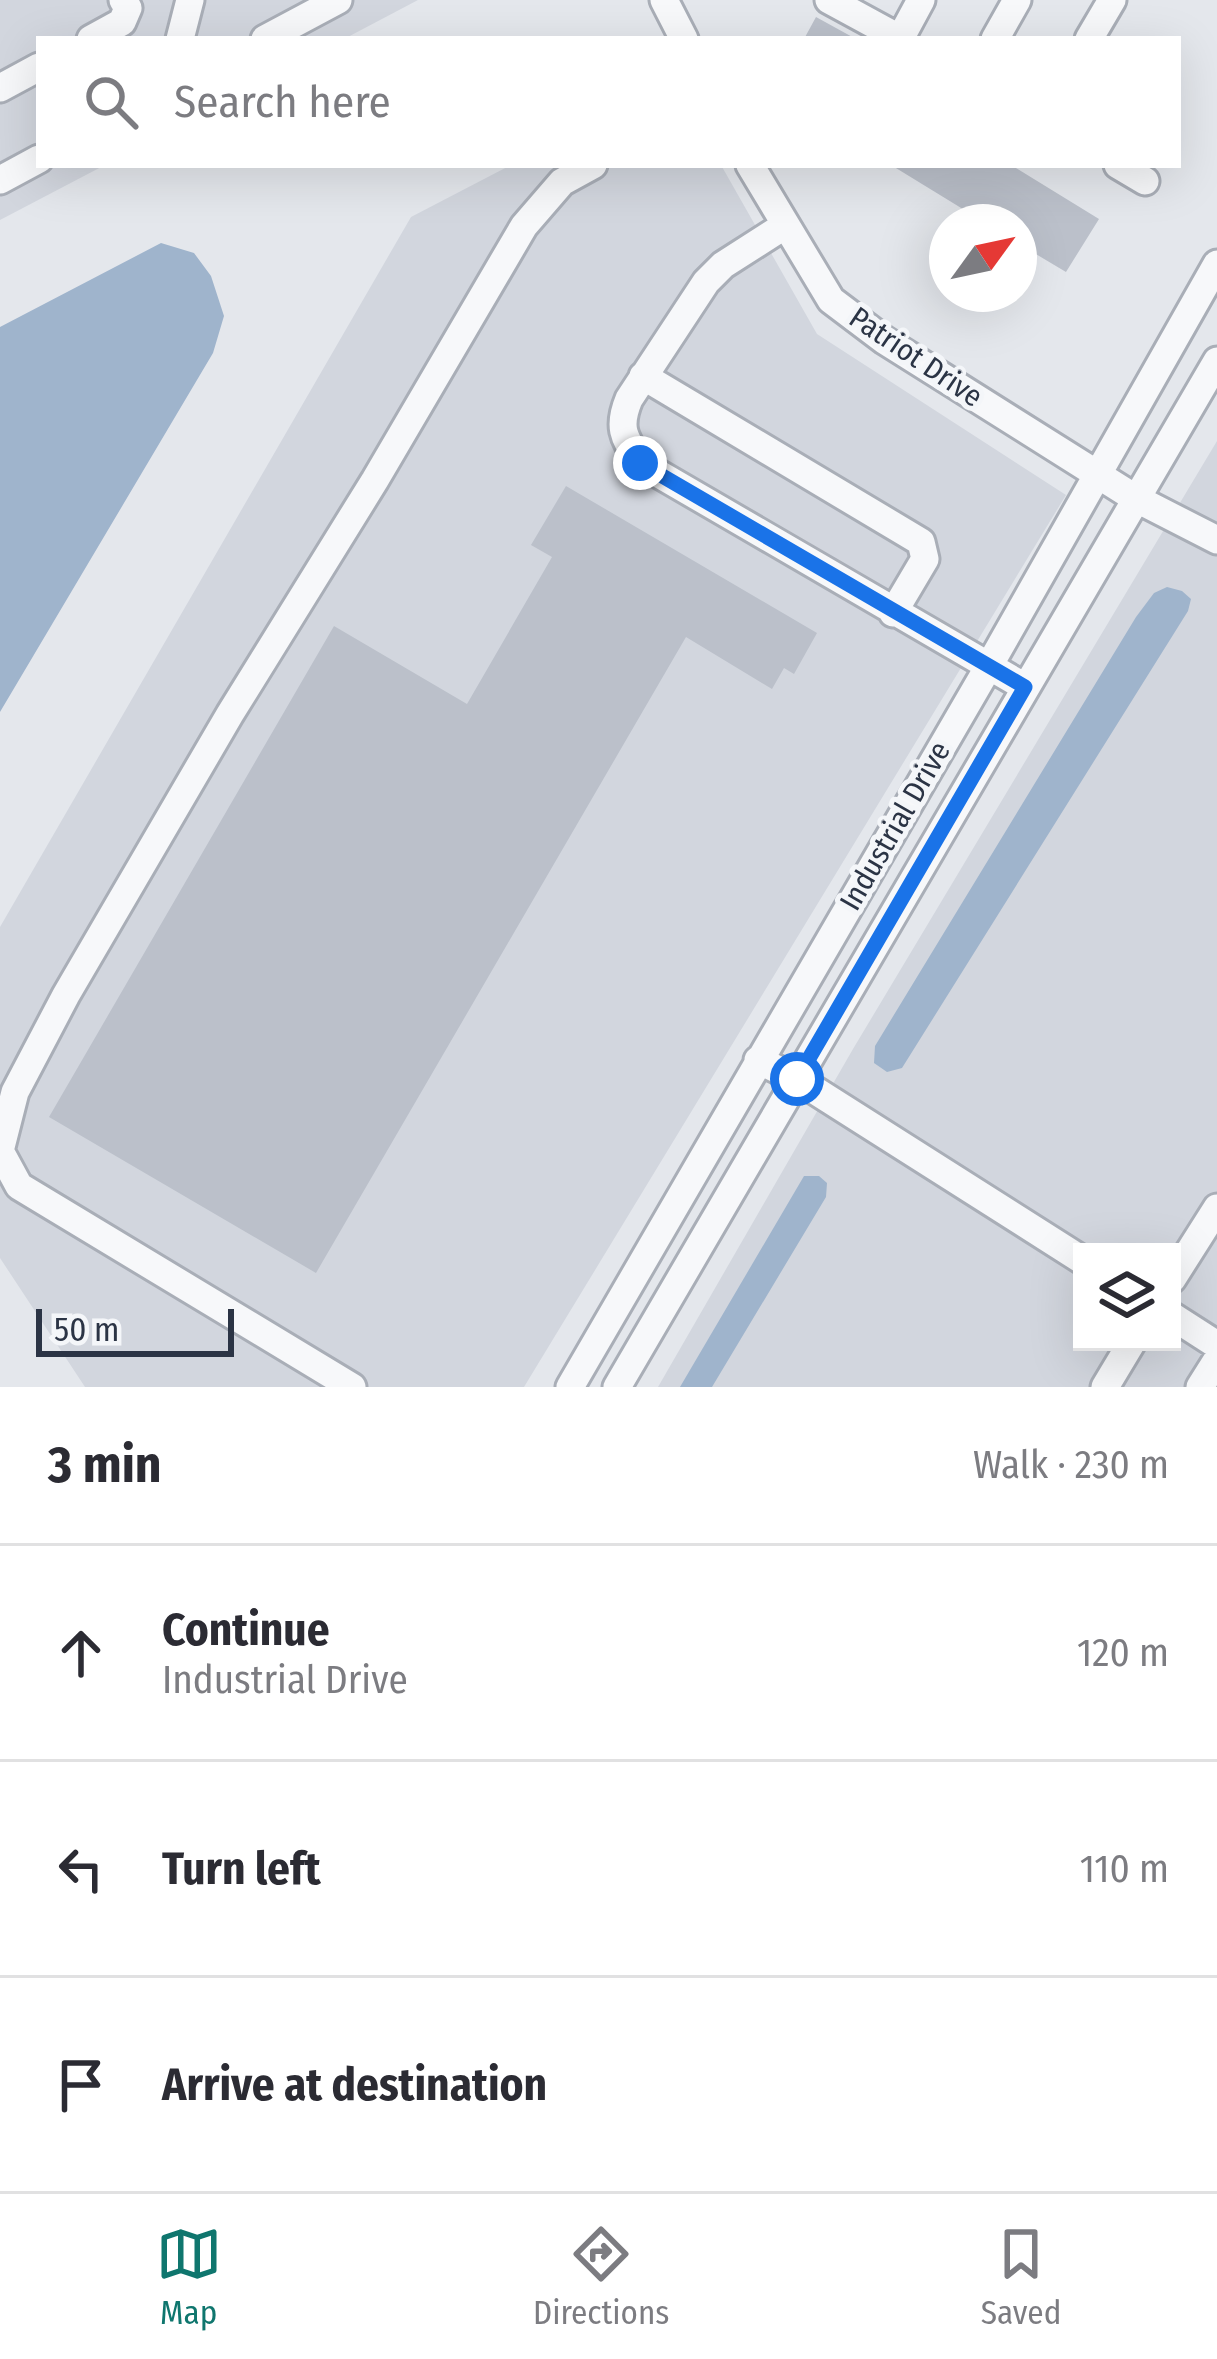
<!DOCTYPE html>
<html lang="en">
<head>
<meta charset="utf-8">
<style>
  :root { --surface:#fff; --page:#f7f7f7; --text:#2b2b33; --muted:#7c7c81; --line:#e1e1e2; --accent:#0f766e }
  body { margin:0; font-family:"Fira Sans Condensed",sans-serif; background:var(--page); color:var(--text) }
  .controls { position:absolute; right:36px; bottom:36px; display:grid; overflow:hidden; border-radius:0px; box-shadow:0 12px 48px #0002 }
  .controls button { width:108px; height:108px; display:grid; place-items:center; padding:0; border:0; border-bottom:3px solid var(--line); background:var(--surface); color:var(--text); font:60px sans-serif }
  .compass { position:absolute; left:929px; top:204px; width:108px; height:108px; border-radius:50%; background:var(--surface); box-shadow:0 12px 48px #0002; rotate:57deg }
  .scale { position:absolute; left:36px; bottom:30px; width:198px; box-sizing:border-box; padding-left:12px; border:6px solid #2b3445; border-top:0; font-size:33px; line-height:42px; white-space:nowrap; color:#2b3445; -webkit-text-stroke:9px #f4f6f9; paint-order:stroke }
  .stop { position:absolute; width:36px; height:36px; margin:-27px; border:9px solid #1a73e8; border-radius:50%; background:#fff }
  .stop.end { background:#1a73e8; border-color:#fff; box-shadow:0 3px 12px #0008 }
  .list { margin:0; padding:0; list-style:none }
  h2 { display:flex; justify-content:space-between; align-items:center; height:156px; margin:0; padding:0 48px; font-size:51px }
  h2 small { font-size:39px; font-weight:400; color:var(--muted) }
  .list li { display:grid; grid-template-columns:78px 1fr auto; gap:36px; align-items:center; box-sizing:border-box; height:216px; padding:0 48px; border-top:3px solid var(--line) }
  .list b { display:block; font-size:45px; white-space:nowrap }
  .list p { margin:0; font-size:39px; white-space:nowrap; color:var(--muted) }
  .list em { font-size:39px; font-style:normal; color:var(--muted) }
  .icon { flex:none; width:66px; height:66px; fill:none; stroke:currentColor; stroke-width:2; stroke-linecap:round; stroke-linejoin:round }
  .map { position:relative; flex:none; width:1217px; height:1387px; overflow:hidden }
  .search { position:absolute; background:var(--surface); box-shadow:0 12px 48px #0002; left:36px; right:36px; top:36px; height:132px; display:flex; align-items:center; gap:30px; box-sizing:border-box; padding:0 42px; border-radius:0px; color:var(--muted); font-size:45px }
  .sheet { height:804px; background:var(--surface) }
  nav { display:flex; justify-content:space-around; align-items:center; box-sizing:border-box; height:168px; border-top:3px solid var(--line); background:var(--surface); font-size:33px; color:var(--muted) }
  nav a { display:grid; justify-items:center; gap:6px }
  nav .on { color:var(--accent) }
  .map>svg:first-child { display:block }
  .built { fill:#d2d6de; fill-rule:evenodd }
  .water { fill:#9fb4cc }
  .building { fill:#bbc0ca }
  .lines { fill:none; stroke-linecap:round; stroke-linejoin:round }
  .minor-casing { stroke:#a9aeb7; stroke-width:33 }
  .minor { stroke:#f7f8fa; stroke-width:27 }
  .route { stroke:#1a73e8; stroke-width:15 }
  .labels { text-anchor:middle; dominant-baseline:central; stroke-width:10; stroke-linejoin:round; paint-order:stroke }
  .street-label { font-size:30px; fill:#2b3445; stroke:#f4f6f9 }
</style>
</head>
<body>
<div class="map">
<svg width="1217" height="1387" viewBox="0 0 1217 1387">
  <rect width="100%" height="100%" fill="#e4e7ec"/>
  <path class="built" d="M 0,0 L 418,0 L 344,39 L 39,39 L 39,165 L 105,165 L 0,220 Z
    M 511,165 L 721,165 L 817,334 L 1066,495 L 524,1387 L 85,1387 L 0,1258 L 0,927 L 411,217 Z
    M 1217,441 L 1217,1387 L 658,1387 L 853,1049 ZM 1082,1252 L 1172,1252 L 1172,1342 L 1082,1342 Z"/>
  <path class="water" d="M 161,243 L 194,253 L 211,276 L 224,316 L 213,353 L 0,712 L 0,327 Z
    M 1167,587 L 1182,591 L 1191,599 L 1188,611 L 902,1068 L 887,1072 L 874,1063 L 875,1046 L 1136,617 L 1154,593 Z
    M 804,1176 L 819,1176 L 827,1183 L 826,1197 L 712,1387 L 680,1387 Z"/>
  <path class="building" d="M 816,17 L 856,39 L 804,39 Z
    M 891,165 L 1011,165 L 1099,219 L 1066,272 L 1019,244 L 1019,222 L 984,222 Z
    M 566,486 L 817,633 L 794,674 L 784,668 L 772,689 L 686,637 L 316,1273 L 49,1117 L 334,626 L 467,704 L 552,557 L 531,545 Z"/>
  <g class="lines">
    <defs>
      <path id="minor" d="M 664,0 L 684,39
        M 829,0 L 899,38
        M 91,39 L 122,22 L 128,8 L 123,0
        M 180,39 L 190,0
        M 265,39 L 338,0
        M 900,39 L 921,0
        M 995,39 L 1017,0
        M 1089,39 L 1112,0
        M 0,88 L 39,67
        M 750,165 L 831,300 L 884,340 L 1135,498 L 1217,540
        M 1118,165 L 1145,181
        M 0,180 L 39,159
        M 784,226 L 723,265 L 706,282 L 629,399 C 617,428 624,437 640,463 L 1025,687
        M 643,376 L 921,542 L 925,559 L 893,613
        M 758,1060 L 797,1079 L 1082,1260
        M 1172,1279 L 1217,1208
        M 1172,1316 L 1217,1345
        M 352,1387 L 19,1186 L 0,1151 L 15,1092 L 66,995 L 230,714 L 375,480 L 524,226 L 562,182 L 593,165
        M 570,1387 L 989,666 L 1217,264
        M 617,1387 L 1217,361
        M 1105,1387 L 1132,1342
        M 1200,1387 L 1217,1360"/>
    </defs>
    <use href="#minor" class="minor-casing"/>
    <use href="#minor" class="minor"/>
  </g>
  <g class="lines">
    <path class="route" d="M 640,463 L 1025,687 L 797,1079"/>
  </g>
  <g class="labels">
    <g class="street-label">
      <text transform="translate(916 357) rotate(34)">Patriot Drive</text>
      <text transform="translate(895 826) rotate(-60)">Industrial Drive</text>
    </g>
  </g>
</svg>
<div class="controls">
<button><svg class="icon" aria-label="layers" viewBox="0 0 24 24"><path d="M12 4l9 5-9 5-9-5zM3 14l9 5 9-5"/></svg></button>
</div>
<svg class="compass" viewBox="-18 -18 36 36"><path d="M0-13l5 13h-10z" fill="#e53935"/><path d="M0 13l5-13h-10z" fill="#7c7c81"/></svg>
<div class="scale">50 m</div>
<div class="stop" style="left:797px;top:1079px"></div>
<div class="stop end" style="left:640px;top:463px"></div>
<div class="search"><svg class="icon" aria-label="search" viewBox="0 0 24 24"><circle cx="10" cy="10" r="6"/><path d="M15 15l6 6"/></svg>Search here</div>
</div>
<section class="sheet">
<h2>3 min<small>Walk · 230 m</small></h2>
<ul class="list">
<li><svg class="icon" aria-label="ahead" viewBox="0 0 24 24"><path d="M12 20V5M6 11l6-6 6 6"/></svg><div><b>Continue</b><p>Industrial Drive</p></div><em>120 m</em></li>
<li><svg class="icon" aria-label="left" viewBox="0 0 24 24"><path d="M17 20v-9H6M10 6l-5 5 5 5"/></svg><div><b>Turn left</b></div><em>110 m</em></li>
<li><svg class="icon" aria-label="arrive" viewBox="0 0 24 24"><path d="M6 21V4h12l-3 4 3 4H6"/></svg><div><b>Arrive at destination</b></div></li>
</ul>
</section>
<nav>
<a class="on"><svg class="icon" aria-label="map" viewBox="0 0 24 24"><path d="M3 6l6-2 6 2 6-2v14l-6 2-6-2-6 2zM9 4v14M15 6v14"/></svg>Map</a>
<a><svg class="icon" aria-label="directions" viewBox="0 0 24 24"><path d="M12 3l9 9-9 9-9-9zM9 14v-3h6M13 9l2 2-2 2"/></svg>Directions</a>
<a><svg class="icon" aria-label="saved" viewBox="0 0 24 24"><path d="M7 4h10v16l-5-4-5 4z"/></svg>Saved</a>
</nav>
</body>
</html>
